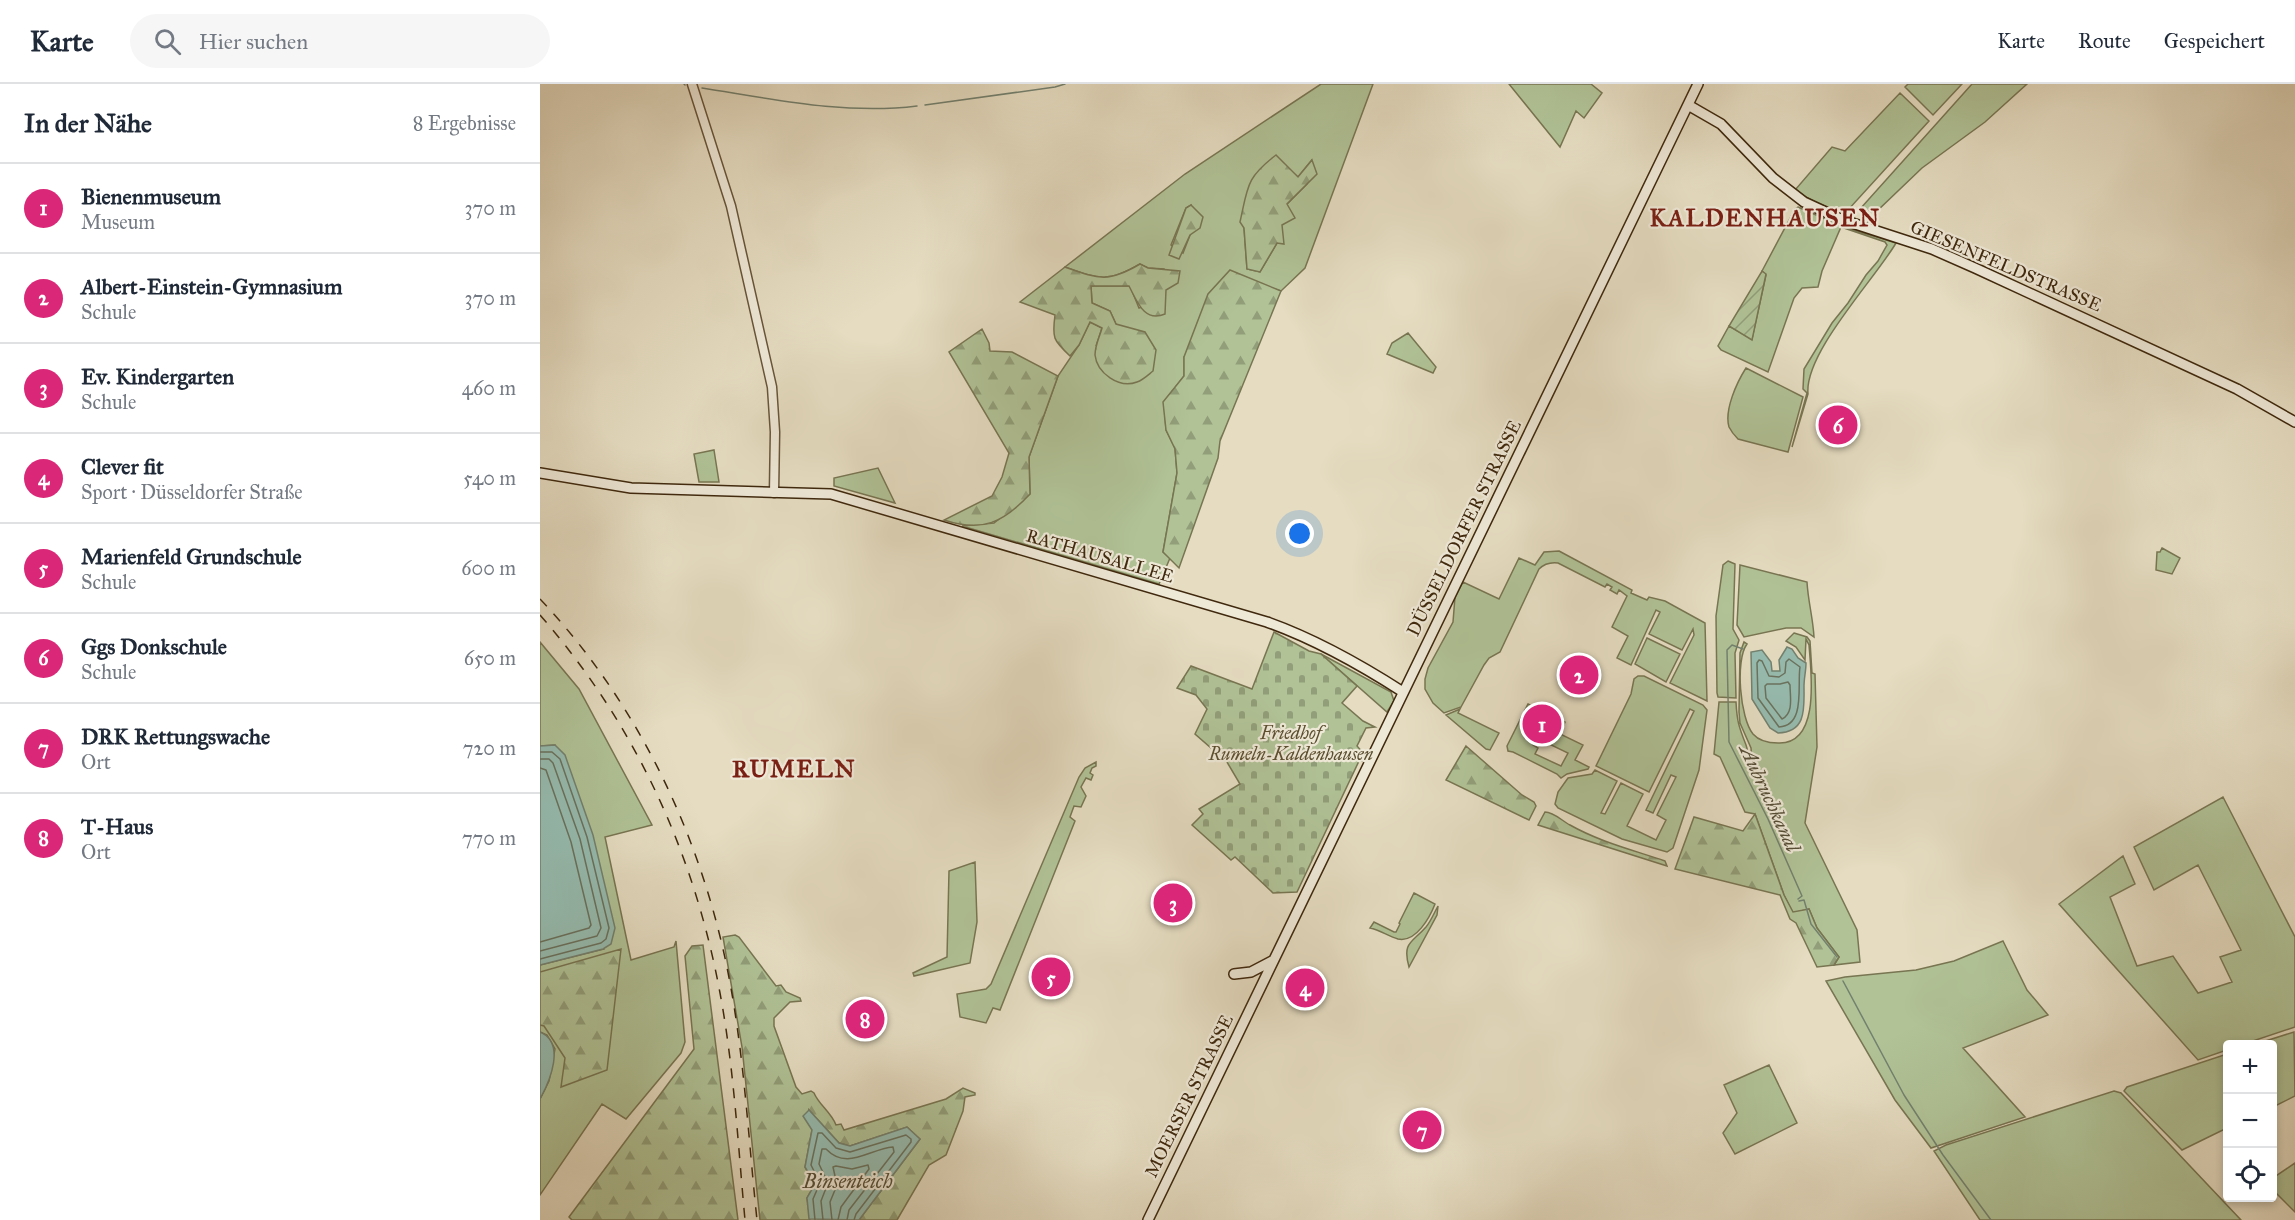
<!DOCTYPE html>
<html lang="de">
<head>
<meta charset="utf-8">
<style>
  :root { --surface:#fff; --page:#f6f6f7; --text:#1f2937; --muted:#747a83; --line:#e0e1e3; --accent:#db2777 }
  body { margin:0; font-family:"IM FELL Great Primer",serif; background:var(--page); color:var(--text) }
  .controls { position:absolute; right:18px; bottom:18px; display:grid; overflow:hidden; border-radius:6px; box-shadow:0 3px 9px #0003 }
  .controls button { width:54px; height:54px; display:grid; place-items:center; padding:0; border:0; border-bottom:2px solid var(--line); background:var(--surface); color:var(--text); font:30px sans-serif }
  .you { position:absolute; left:760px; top:450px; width:21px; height:21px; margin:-15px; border:4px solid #fff; border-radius:50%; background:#1a73e8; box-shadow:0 0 0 9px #1a73e833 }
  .badge { display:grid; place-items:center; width:39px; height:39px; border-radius:50%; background:var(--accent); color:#fff; font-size:20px; font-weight:700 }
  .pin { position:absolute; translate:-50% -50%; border:3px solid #fff; box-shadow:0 2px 6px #0006 }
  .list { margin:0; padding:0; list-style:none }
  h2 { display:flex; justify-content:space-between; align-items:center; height:78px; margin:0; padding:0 24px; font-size:26px }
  h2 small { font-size:20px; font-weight:400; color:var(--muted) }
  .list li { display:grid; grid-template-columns:39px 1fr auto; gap:18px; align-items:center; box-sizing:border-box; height:90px; padding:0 24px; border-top:2px solid var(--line) }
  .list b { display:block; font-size:22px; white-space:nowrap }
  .list p { margin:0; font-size:20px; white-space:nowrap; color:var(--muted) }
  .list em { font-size:20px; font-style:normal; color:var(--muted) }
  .icon { flex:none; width:33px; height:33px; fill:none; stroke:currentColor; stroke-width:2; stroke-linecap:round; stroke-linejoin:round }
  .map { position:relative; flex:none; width:1755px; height:1136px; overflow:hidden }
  header { display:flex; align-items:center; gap:36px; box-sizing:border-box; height:84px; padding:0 30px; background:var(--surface); border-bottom:2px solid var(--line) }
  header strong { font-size:28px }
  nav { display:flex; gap:33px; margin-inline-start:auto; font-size:21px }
  .search { width:420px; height:54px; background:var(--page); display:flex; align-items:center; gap:15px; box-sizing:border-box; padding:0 21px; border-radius:33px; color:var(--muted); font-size:22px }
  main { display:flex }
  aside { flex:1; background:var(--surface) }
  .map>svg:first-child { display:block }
  .green { fill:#b0c296; stroke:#787552; stroke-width:1.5; fill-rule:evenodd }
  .forest { fill:url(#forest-firs); stroke:#787552; stroke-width:1.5 }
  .cemetery { fill:url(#cemetery-stones); stroke:#787552; stroke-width:1.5 }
  .garden { fill:url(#garden-furrows); stroke:#787552; stroke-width:1.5 }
  .water { fill:#96bcb0; stroke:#73816f; stroke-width:1.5 }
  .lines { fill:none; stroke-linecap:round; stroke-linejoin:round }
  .shore { stroke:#6a725e; stroke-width:1.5 }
  .stream { stroke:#73816f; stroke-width:1.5 }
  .tertiary-casing { stroke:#68553a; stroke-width:11 }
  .secondary-casing { stroke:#3f280d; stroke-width:12 }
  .tertiary { stroke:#eee8d7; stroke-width:8 }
  .secondary { stroke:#eee8d7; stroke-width:9 }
  .rail { stroke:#3f280d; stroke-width:1.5; stroke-dasharray:10 10; stroke-linecap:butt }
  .labels { text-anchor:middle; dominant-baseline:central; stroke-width:4.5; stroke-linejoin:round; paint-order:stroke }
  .street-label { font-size:18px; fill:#3f280d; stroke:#eee8d7 }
  .park-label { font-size:18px; font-style:italic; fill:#5b4e2f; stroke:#eee8d7 }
  .water-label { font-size:20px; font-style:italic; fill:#554d36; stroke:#eee8d7 }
  .district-label { font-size:24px; font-weight:bold; letter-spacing:1.5px; fill:#7a1f14; stroke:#eee8d7 }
</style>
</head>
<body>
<header>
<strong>Karte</strong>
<div class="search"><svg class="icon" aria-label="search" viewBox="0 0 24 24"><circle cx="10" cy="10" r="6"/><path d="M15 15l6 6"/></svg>Hier suchen</div>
<nav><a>Karte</a><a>Route</a><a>Gespeichert</a></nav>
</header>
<main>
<aside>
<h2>In der Nähe<small>8 Ergebnisse</small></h2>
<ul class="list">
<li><span class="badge">1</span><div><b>Bienenmuseum</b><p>Museum</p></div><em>370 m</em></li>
<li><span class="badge">2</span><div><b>Albert-Einstein-Gymnasium</b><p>Schule</p></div><em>370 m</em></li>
<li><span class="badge">3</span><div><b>Ev. Kindergarten</b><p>Schule</p></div><em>460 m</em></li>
<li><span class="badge">4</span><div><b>Clever fit</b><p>Sport · Düsseldorfer Straße</p></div><em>540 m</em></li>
<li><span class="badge">5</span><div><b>Marienfeld Grundschule</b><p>Schule</p></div><em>600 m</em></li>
<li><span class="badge">6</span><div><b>Ggs Donkschule</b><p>Schule</p></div><em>650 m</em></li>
<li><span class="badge">7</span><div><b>DRK Rettungswache</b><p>Ort</p></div><em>720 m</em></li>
<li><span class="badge">8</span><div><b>T-Haus</b><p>Ort</p></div><em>770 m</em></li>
</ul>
</aside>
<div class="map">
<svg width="1755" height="1136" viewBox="0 0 1755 1136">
  <defs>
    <pattern id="forest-firs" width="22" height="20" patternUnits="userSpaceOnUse" patternTransform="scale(1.5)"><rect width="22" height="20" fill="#b0c296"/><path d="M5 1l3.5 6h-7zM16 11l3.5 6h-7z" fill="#919e79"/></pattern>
    <pattern id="cemetery-stones" width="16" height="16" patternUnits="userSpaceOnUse" patternTransform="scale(1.5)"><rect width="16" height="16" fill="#b0c296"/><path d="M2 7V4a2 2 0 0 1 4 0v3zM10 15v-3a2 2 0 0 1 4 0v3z" fill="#919e79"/></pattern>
    <pattern id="garden-furrows" width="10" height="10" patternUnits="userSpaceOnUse" patternTransform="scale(1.5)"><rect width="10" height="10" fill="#b0c296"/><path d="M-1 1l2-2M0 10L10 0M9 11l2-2" fill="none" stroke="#919e79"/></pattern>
  </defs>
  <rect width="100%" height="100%" fill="#e5dcc1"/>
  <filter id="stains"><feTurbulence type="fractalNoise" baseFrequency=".00333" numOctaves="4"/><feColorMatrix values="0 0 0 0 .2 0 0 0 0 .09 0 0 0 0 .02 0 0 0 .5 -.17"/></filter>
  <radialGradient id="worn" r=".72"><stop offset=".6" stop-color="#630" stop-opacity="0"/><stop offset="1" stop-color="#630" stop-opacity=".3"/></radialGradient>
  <path class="green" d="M 781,0 L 833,0 L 765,184 L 741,207 L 719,200 L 644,273 L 644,292 L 624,318 L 626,346 L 635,364 L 637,389 L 623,468 L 630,474 L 619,500 L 422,442 L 454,439 L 490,410 L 489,373 L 518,292 L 539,261 L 550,238 L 562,244 L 556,262 L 576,240 L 570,227 L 552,219 L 551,202 L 590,202 L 599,224 L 625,215 L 624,185 L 608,184 L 600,180 C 568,199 559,195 525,183 L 645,90 ZM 771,77 L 767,100 L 747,120 L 737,159 L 720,188 L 707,185 L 704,144 L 751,87 L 758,93 ZM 651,121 L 650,151 L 643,169 L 631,161 L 646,124 Z
    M 969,0 L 1051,0 L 1062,9 L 1044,34 L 1036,27 L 1020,63 Z
    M 1368,0 L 1422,0 L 1393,31 L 1365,3 Z
    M 1432,0 L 1487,0 L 1445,38 L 1382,84 L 1337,127 L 1333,128 L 1320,125 Z
    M 1360,9 L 1389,37 L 1308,126 C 1297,131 1265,113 1255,106 L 1292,63 L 1305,67 Z
    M 1258,123 L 1301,142 L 1356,159 C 1335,195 1264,269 1268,310 L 1252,363 L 1267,309 L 1263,305 L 1264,285 L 1292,239 L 1308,219 L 1326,191 L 1338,177 L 1347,161 L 1345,158 L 1301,143 L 1282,187 L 1278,203 L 1262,204 L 1254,214 L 1228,288 L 1181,266 L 1178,262 L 1189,242 L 1212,255 L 1226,191 L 1222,187 L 1255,125 Z
    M 868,249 L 896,283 L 893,289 L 847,270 L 852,259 Z
    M 1206,284 L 1263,313 L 1248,368 L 1198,355 C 1195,352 1191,347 1189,343 C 1184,326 1197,298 1206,284 Z
    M 174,366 L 179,398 L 159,398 L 154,370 Z
    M 338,384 L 355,419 L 294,402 L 294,394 Z
    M 1622,464 L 1640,474 L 1632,490 L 1616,486 L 1617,468 L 1620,468 Z
    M 1019,467 L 1092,506 L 1091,509 L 1107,516 L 1109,513 L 1125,517 L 1165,539 L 1167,617 L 1130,599 L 1154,551 L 1153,545 L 1142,566 L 1109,550 L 1120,528 L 1116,526 L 1091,581 L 1077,574 L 1088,552 L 1072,543 L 1087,512 L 1079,506 L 1077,510 L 1070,506 L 1072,503 L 1067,500 L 1065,503 L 1018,479 C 1010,478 1004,480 999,485 L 960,568 L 949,574 L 944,581 L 921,623 L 904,629 L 893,619 L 885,605 L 885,595 L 888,584 L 913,538 L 915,513 L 923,498 L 959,515 L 979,474 L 995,481 L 1004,468 Z
    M 1188,477 L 1195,480 L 1193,545 L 1199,556 L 1195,569 L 1196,614 L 1178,613 L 1177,609 L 1176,532 L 1183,481 Z
    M 1200,481 L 1267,498 C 1268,517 1273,534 1274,553 L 1261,544 L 1246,544 L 1204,553 L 1197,541 Z
    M 1254,549 L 1267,553 L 1270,557 L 1272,589 L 1275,590 L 1277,663 L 1265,739 L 1317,846 L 1320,878 L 1294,881 L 1299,873 L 1277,844 L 1269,825 L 1253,829 L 1244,811 L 1215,730 L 1205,728 L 1180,673 L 1174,670 L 1179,618 L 1196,618 C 1197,638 1199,643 1206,661 C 1209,669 1209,681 1211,690 L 1213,689 L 1211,664 L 1200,639 L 1199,628 L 1200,569 L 1204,558 L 1207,560 C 1195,576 1200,634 1213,650 C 1219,657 1229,659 1238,659 C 1281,661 1271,588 1269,561 L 1266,555 L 1265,576 L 1256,563 L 1246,557 Z
    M 1107,554 L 1140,570 L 1126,598 L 1095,580 Z
    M 0,558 L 39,605 L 112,741 L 65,753 L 91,876 L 134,863 L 136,857 L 145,958 L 141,969 L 86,1035 L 62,1020 L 0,1111 L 0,1015 L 9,997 L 15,965 L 7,951 L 0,948 L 0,881 L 64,865 L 15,661 L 0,662 Z
    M 781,570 L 851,608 L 854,617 L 847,628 Z
    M 1098,592 L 1104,592 L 1163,621 L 1167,626 L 1159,686 L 1133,764 L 1127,768 L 1082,755 L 1018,724 L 1015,720 L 1018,708 L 1028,694 L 1052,690 L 1055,686 L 1077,697 L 1061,729 L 1065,730 L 1081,699 L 1103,710 L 1087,742 L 1116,756 L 1126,736 L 1117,731 L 1136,693 L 1131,691 L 1113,729 L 1106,726 L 1154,627 L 1150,625 L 1109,708 L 1056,682 L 1091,610 L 1094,595 Z
    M 988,620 L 1006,629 L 1004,632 L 998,630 L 990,646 L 1003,653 L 1012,637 L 1007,634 L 1008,630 L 1015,633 L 1005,655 L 997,652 L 993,661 L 998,664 L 995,670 L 1021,682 L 1028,669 L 1007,659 L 1019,635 L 1025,638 L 1020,650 L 1043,661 L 1035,676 L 1049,683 L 1048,685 L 1027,690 L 1021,694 L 1017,690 L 973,668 L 968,667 L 967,662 Z
    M 920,625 L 918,629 L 959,649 L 950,666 L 946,665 L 906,631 Z
    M 556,678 L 556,682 L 552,684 L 550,689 L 553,691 L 551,696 L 546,694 L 541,703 L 546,712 L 541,723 L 534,722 L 530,733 L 535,737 L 460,926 L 453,924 L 446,939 L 420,933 L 417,910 L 446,905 L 451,900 L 539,693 L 545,684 Z
    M 1683,713 L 1755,853 L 1755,943 L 1704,960 L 1688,960 L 1687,966 L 1658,976 L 1519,820 L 1583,772 L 1595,800 L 1570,813 L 1597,882 L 1633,872 L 1658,909 L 1692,898 L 1680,873 L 1701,866 L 1658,781 L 1614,806 L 1594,763 Z
    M 435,778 L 437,838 L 430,879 L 374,892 L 373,889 L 407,873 L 409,787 Z
    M 874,809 L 895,820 C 890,833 876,859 858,855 C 848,852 840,846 830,844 L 834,838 L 854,848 L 856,848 L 860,840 L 859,839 Z
    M 898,822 L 897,831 L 869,883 C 862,858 872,859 886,843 C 891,837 894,829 898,822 Z
    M 1463,857 L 1487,906 L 1508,931 L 1423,964 L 1485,1033 L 1391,1064 L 1355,1016 L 1286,897 L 1305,893 L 1376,886 L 1414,877 Z
    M 1754,948 L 1755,1012 L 1733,1023 L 1732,960 L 1716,960 Z
    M 1687,970 L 1687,1044 L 1642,1066 L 1584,1007 L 1587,1003 Z
    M 1229,981 L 1257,1039 L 1195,1070 L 1183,1049 L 1197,1029 L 1184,1001 Z
    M 1574,1007 L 1581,1009 L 1701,1136 L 1440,1136 L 1394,1067 L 1406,1061 Z
    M 1755,1079 L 1755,1128 L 1732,1105 L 1733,1094 Z"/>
  <path class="forest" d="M 736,71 L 758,93 L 772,76 L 777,90 L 747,120 L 755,134 L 742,141 L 744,160 L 737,159 L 720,188 L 707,185 L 704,144 L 700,138 C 708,102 706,94 736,71 Z
    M 651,121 L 663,133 L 660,144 L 650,151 L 639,175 L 629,171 L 646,124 Z
    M 600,180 L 608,184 L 640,187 L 638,199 L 626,206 L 625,230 C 604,239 597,217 589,202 L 551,202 L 552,219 L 570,227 L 576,240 L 605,248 L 616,266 L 613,287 C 608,291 603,296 597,298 C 579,305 557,289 555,271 C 555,261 560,252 562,244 L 550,238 L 539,261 L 530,272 C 513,256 512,254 515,231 L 480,218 L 525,183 C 559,195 568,199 600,180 Z
    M 690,186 L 741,207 L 680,357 L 678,374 L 639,484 L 623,468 L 637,389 L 635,365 L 626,346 L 623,318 L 644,292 L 644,273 L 668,210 Z
    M 442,245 L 449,259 L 450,267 L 472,268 L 518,292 L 489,373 L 490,410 C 464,438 443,449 404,436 L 452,412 L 462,393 L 469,369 L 409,268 Z
    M 926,662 L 982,711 L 994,718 L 996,722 L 989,736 L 906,696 Z
    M 1005,728 C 1014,728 1022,737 1030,741 C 1060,758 1093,766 1125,777 L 1127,782 L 998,741 Z
    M 1215,730 L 1244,811 L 1253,828 L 1269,825 L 1277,844 L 1299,873 L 1294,881 L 1277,883 L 1256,839 L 1250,835 L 1240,811 L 1135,785 L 1154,733 L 1203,747 Z
    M 195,851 L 199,853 L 236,902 L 241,901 L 246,908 L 260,914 L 261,917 L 250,918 L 234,934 L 234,942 L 256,1003 L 262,1010 L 271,1007 L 274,1009 C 279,1021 291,1028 296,1041 L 301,1040 L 304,1046 L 406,1015 L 423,1004 L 435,1009 L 435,1011 L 425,1013 L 423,1027 L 406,1071 L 389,1081 L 357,1136 L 319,1136 L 380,1055 L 367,1043 L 310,1062 L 299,1059 L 269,1026 L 272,1046 L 265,1083 L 275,1100 L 267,1114 L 270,1136 L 220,1136 L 202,963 L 183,853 Z
    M 163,861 L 198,1136 L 32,1136 L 29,1133 L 154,965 L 145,872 L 152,862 Z
    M 81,865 L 67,986 L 21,1003 L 25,974 L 4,942 L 0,941 L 0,888 Z"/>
  <path class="cemetery" d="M 734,548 L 769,567 L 781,570 L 817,602 L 802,619 L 823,637 L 835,643 L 826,644 L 817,662 L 825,671 L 822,677 L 819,677 L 757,808 L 733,809 L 695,773 L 691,776 L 652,741 L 663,730 L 659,725 L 700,700 L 687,678 L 655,650 L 667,625 L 656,611 L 637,604 L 651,582 L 712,605 Z"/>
  <path class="garden" d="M 1222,187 L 1226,190 L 1212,256 L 1189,242 Z"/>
  <path class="water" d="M 1247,563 L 1252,565 L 1258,574 L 1266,579 C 1266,587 1264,594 1264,602 C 1264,624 1267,648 1238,649 L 1230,644 L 1212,615 L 1211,568 L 1222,566 L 1231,578 L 1232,587 L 1240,587 L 1239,576 Z
    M 15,661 L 25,671 L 53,751 L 75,844 L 71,860 L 63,865 L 0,881 L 0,662 Z
    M 0,948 C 26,959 10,997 0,1015 Z
    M 269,1026 L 299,1059 L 310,1062 L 367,1043 L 380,1055 L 319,1136 L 269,1135 L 267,1114 L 275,1100 L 265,1083 L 272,1046 L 263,1032 Z"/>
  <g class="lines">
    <path class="shore" d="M 1249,575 L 1260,583 C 1257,601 1266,642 1239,643 L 1218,614 L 1217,579 L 1219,576 L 1222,577 L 1229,592 L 1239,593 L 1245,589 L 1246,578 Z
      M 1248,598 L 1250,601 C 1250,613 1254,629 1242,635 L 1226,614 L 1225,602 L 1227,600 L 1240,600 Z
      M 0,668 L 12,668 L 20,675 L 47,753 L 69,844 L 66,855 L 61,859 L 0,875
      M 0,675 L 9,675 L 13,679 L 40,755 L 61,844 L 57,852 L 0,867
      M 0,684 L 6,686 L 31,758 L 51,841 L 49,844 L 0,858
      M 275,1136 L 273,1115 L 280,1099 L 271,1081 L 278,1049 L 282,1049 L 296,1064 L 310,1068 L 366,1051 L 371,1055 L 371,1058 L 316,1130 L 314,1136
      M 283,1136 L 281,1117 L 288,1099 L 279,1080 L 282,1065 L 286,1065 C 307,1087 329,1065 353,1063 L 354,1068 L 309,1126 L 307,1136
      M 292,1136 L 290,1118 L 297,1101 L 293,1083 L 296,1082 L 312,1085 L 328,1081 L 329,1085 L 301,1123 L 298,1136"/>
    <path class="stream" d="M 144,0 L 145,1
      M 162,4 C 232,15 305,31 377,22
      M 385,21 L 515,3 L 525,0
      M 1203,565 L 1192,561 L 1187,566 L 1189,658 L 1228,735 L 1262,812 L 1258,815
      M 1259,817 L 1264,816 L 1271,840 L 1297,873
      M 1303,897 L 1364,1011 L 1403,1071 L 1451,1136"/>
    <defs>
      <path id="tertiary" d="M 152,0 L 191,122 L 232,303 L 235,348 L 234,409"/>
      <path id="secondary" d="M 1148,21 L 1181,40 L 1233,94 L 1264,118 L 1303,136 L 1392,165 L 1435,184 L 1697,305 L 1755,338
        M 0,389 L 91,404 L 291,410 L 727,538 C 775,555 821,581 863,608
        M 694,890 L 711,888 L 732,877
        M 608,1136 L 1158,0"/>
    </defs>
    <use href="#tertiary" class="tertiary-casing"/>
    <use href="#secondary" class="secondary-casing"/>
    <use href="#tertiary" class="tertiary"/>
    <use href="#secondary" class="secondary"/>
    <path class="rail" d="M 0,515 C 102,623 167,764 192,910 C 205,985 209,1061 217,1136
      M 0,531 C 95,640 154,768 180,909 C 194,984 198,1061 205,1136"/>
  </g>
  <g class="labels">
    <g class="street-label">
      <text transform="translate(1466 182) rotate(23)">GIESENFELDSTRASSE</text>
      <text transform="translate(924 444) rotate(-64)">DÜSSELDORFER STRASSE</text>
      <text transform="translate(560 472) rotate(16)">RATHAUSALLEE</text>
      <text transform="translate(649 1012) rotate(-64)">MOERSER STRASSE</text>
    </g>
    <g class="park-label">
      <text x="751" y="649">Friedhof<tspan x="751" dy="21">Rumeln-Kaldenhausen</tspan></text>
    </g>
    <g class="water-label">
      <text transform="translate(1230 714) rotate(65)">Aubruchkanal</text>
      <text x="308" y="1097">Binsenteich</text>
    </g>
    <g class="district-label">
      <text x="1225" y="134">KALDENHAUSEN</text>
      <text x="254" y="685">RUMELN</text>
    </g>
  </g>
  <rect width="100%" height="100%" filter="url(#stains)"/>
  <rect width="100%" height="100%" fill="url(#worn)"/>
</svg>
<div class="controls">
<button>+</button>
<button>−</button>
<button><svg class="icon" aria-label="locate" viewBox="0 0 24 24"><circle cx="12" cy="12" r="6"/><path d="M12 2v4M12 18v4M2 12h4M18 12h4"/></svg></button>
</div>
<div class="you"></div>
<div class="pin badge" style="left:1002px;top:640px">1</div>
<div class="pin badge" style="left:1039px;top:591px">2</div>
<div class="pin badge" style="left:633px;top:819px">3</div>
<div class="pin badge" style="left:765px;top:904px">4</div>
<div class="pin badge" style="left:511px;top:893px">5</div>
<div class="pin badge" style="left:1298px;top:341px">6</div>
<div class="pin badge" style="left:882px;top:1046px">7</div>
<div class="pin badge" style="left:325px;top:935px">8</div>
</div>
</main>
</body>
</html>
